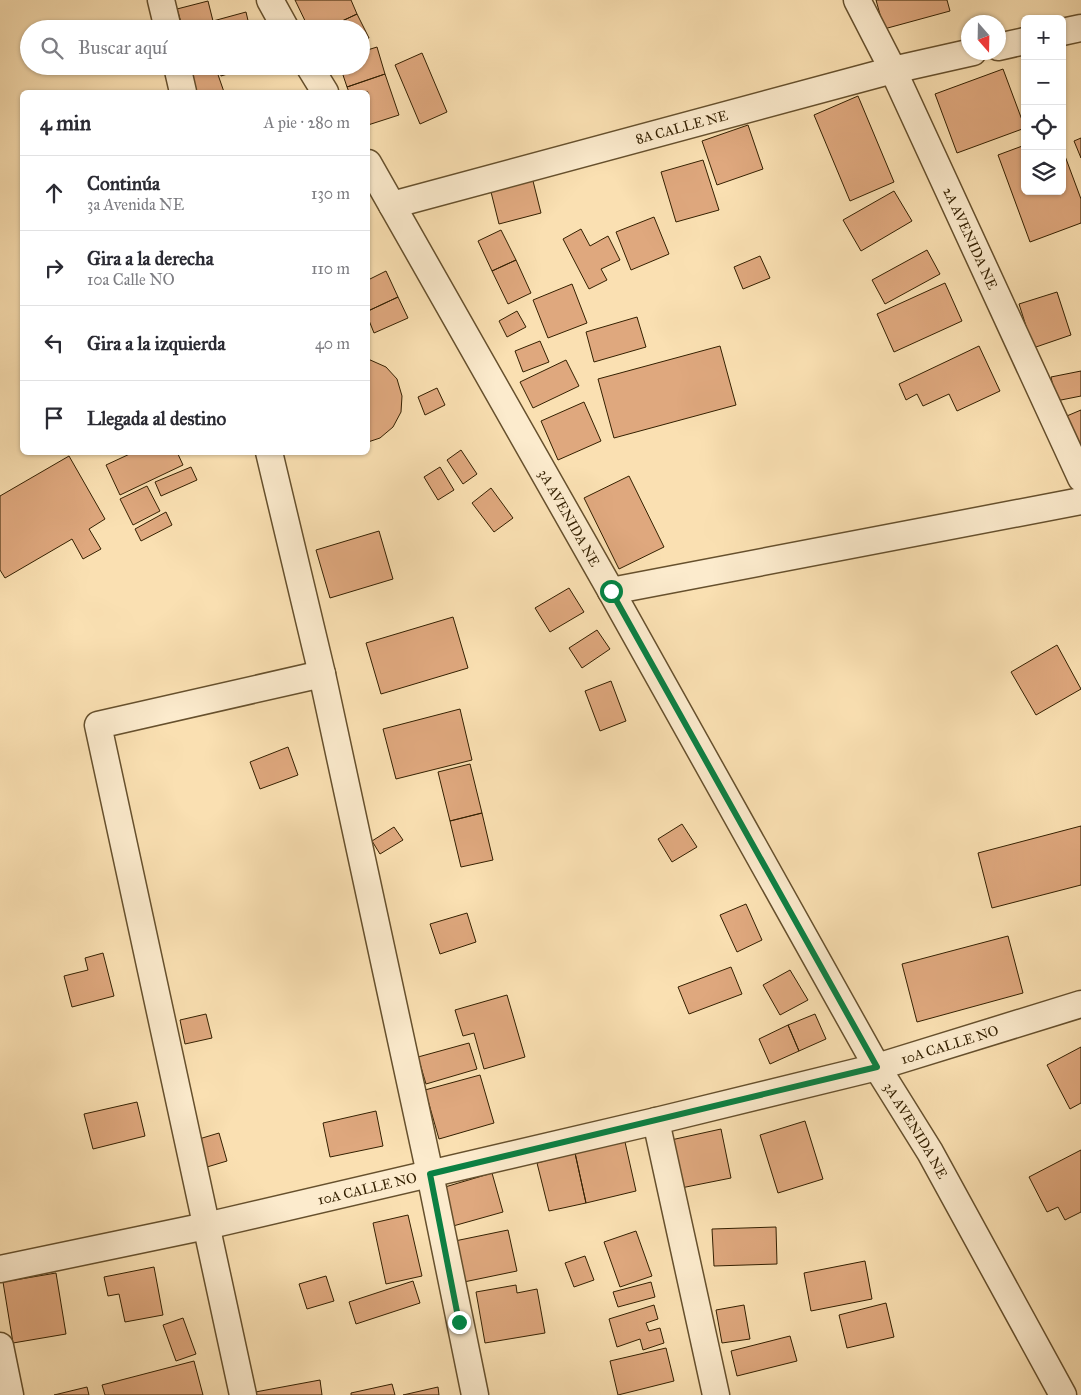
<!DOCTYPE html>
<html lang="es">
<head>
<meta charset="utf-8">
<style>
  :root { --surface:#fff; --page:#f2f2f3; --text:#2b2b33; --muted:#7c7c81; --line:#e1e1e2 }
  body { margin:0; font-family:"IM FELL Great Primer",serif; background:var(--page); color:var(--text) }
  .controls { position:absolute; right:15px; top:15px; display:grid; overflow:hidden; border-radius:8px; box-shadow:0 1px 4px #0004 }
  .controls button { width:45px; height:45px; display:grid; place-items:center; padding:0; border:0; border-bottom:1px solid var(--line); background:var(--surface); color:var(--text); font:25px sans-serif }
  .compass { position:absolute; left:961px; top:15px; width:45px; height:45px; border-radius:50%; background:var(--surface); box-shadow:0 1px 4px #0004; rotate:160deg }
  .stop { position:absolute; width:15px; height:15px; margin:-11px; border:4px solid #0b8043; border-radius:50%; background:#fff }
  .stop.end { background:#0b8043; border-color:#fff; box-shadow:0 1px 5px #0008 }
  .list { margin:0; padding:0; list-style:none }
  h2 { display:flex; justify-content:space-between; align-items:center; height:65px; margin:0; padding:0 20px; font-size:21px }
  h2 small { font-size:16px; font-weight:400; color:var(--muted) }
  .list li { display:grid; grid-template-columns:32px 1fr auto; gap:15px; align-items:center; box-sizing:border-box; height:75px; padding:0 20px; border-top:1px solid var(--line) }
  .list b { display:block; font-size:19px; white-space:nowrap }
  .list p { margin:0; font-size:16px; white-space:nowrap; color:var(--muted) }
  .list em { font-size:16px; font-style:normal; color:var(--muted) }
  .icon { flex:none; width:28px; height:28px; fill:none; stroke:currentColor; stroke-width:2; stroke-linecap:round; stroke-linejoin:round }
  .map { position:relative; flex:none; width:1081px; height:1395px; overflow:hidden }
  .search { position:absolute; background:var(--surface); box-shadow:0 1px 4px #0004; left:20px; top:20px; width:350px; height:55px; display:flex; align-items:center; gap:12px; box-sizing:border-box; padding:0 18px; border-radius:28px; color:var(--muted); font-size:19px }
  .panel { position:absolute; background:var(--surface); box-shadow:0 1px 4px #0004; left:20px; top:90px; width:350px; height:365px; border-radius:8px }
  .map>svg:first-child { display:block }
  .building { fill:#dfa87e; stroke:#342001 }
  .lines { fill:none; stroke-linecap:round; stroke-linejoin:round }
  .street-casing { stroke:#66502d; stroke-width:29 }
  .street { stroke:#fcebcd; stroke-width:26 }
  .route { stroke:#0b8043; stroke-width:6 }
  .labels { text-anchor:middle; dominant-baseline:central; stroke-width:5; stroke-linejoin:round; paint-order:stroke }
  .street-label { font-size:14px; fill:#342001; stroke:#fcebcd }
</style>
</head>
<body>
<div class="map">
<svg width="1081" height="1395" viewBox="0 0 1081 1395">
  <rect width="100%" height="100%" fill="#fae0b2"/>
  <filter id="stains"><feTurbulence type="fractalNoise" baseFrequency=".004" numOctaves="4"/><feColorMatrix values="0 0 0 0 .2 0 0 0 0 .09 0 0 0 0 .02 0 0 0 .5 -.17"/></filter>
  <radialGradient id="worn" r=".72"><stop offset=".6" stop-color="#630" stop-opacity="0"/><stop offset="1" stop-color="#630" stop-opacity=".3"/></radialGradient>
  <path class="building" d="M 295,0 L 351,0 L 357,14 L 325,29 L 309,29 Z
    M 876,0 L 947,0 L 950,11 L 884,29 Z
    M 208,1 L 213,21 L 183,29 L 177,9 Z
    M 246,12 L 250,29 L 215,29 L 213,21 Z
    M 357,14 L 369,38 L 361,42 L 361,29 L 325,29 Z
    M 213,21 L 215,29 L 188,29 Z
    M 377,47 L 385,74 L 347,87 L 340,66 L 361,66 L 361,52 Z
    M 422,53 L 447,112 L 420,124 L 395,65 Z
    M 202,66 L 215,66 L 224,92 L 196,92 L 188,71 Z
    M 219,66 L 254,66 L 221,76 Z
    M 1003,69 L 1025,128 L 957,153 L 935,94 Z
    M 385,74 L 399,115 L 368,125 L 368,92 L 349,92 L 347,87 Z
    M 858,96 L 894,182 L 850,201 L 814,115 Z
    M 748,125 L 763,169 L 717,185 L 702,141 Z
    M 1081,138 L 1081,158 L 1074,141 Z
    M 1025,145 L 1025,191 L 1062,191 L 1062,148 L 1081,199 L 1081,223 L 1030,242 L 998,155 Z
    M 703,160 L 719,210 L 676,222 L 661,172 Z
    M 532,177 L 541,213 L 499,224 L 490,188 Z
    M 894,191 L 912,221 L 861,251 L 843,220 Z
    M 654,217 L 669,254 L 631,270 L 616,232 Z
    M 581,229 L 590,246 L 608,236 L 620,260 L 601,269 L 607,280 L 589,289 L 563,239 Z
    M 501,230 L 516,260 L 492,271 L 478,241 Z
    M 927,250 L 940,274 L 885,304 L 872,280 Z
    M 760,256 L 770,278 L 743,289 L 734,267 Z
    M 516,260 L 531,293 L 508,304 L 492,271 Z
    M 386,271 L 398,297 L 368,311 L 368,280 Z
    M 945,283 L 962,321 L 894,352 L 877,314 Z
    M 572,284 L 587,323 L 548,338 L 533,300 Z
    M 1057,292 L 1071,335 L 1033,348 L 1019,304 Z
    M 398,297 L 408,318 L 374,333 L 368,318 L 368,311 Z
    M 517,311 L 526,327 L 507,337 L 499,321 Z
    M 637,317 L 646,347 L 594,362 L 586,332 Z
    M 540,341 L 549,362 L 523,372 L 515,351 Z
    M 720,346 L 736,405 L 614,438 L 598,379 Z
    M 979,346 L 1000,391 L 957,411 L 949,394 L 923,406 L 917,394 L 906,400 L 899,384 Z
    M 368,359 L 386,367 L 397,379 L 402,396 L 401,412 L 393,427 L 380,438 L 368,442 Z
    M 566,360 L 579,386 L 533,408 L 520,382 Z
    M 1081,371 L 1081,396 L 1056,401 L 1051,377 Z
    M 437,388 L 445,405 L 425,415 L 418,397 Z
    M 584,402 L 601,441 L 558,460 L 541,421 Z
    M 1081,410 L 1081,457 L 1062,418 Z
    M 461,450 L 477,474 L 463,484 L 447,460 Z
    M 134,452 L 177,452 L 183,465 L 120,495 L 106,465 Z
    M 69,456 L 105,519 L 89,529 L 101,549 L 83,559 L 72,539 L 5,578 L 0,570 L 0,496 Z
    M 191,467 L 197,480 L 161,496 L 155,482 Z
    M 440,467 L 454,490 L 438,500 L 424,477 Z
    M 629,476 L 664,547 L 619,569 L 584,498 Z
    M 147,486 L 160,511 L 133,525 L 120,499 Z
    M 491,488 L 513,518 L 494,532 L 472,503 Z
    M 166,512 L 172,525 L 141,541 L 135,529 Z
    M 379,531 L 393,579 L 330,598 L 316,550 Z
    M 569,588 L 584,612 L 550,632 L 535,608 Z
    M 453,617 L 468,668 L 381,694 L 366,643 Z
    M 597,630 L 610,649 L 582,668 L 569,648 Z
    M 1057,645 L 1081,689 L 1036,715 L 1011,672 Z
    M 611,681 L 626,721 L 600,731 L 585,691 Z
    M 460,709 L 472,760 L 396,779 L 383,729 Z
    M 288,747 L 298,775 L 260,789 L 250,762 Z
    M 470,764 L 482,813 L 450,821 L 438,772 Z
    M 482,813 L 493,860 L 461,867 L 450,821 Z
    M 682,824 L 697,847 L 672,862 L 658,839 Z
    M 1081,826 L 1081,885 L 992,908 L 978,853 Z
    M 394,827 L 403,840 L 380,854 L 372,841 Z
    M 746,904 L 762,940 L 737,952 L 720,915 Z
    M 467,913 L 476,942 L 440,954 L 430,924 Z
    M 1008,936 L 1023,993 L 917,1022 L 902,964 Z
    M 103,953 L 114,996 L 72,1007 L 64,976 L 88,970 L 85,958 Z
    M 731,967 L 742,994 L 689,1014 L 678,987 Z
    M 790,970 L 808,1000 L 780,1015 L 763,985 Z
    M 507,995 L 525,1057 L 484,1069 L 474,1033 L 463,1036 L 455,1010 Z
    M 206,1014 L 212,1038 L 185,1044 L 180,1020 Z
    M 815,1014 L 826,1039 L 799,1051 L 788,1025 Z
    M 788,1025 L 799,1051 L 770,1064 L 759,1039 Z
    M 469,1043 L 477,1069 L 426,1084 L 418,1057 Z
    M 1081,1047 L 1081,1103 L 1070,1109 L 1047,1065 Z
    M 480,1075 L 494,1123 L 439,1139 L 425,1090 Z
    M 137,1102 L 145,1136 L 93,1149 L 84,1114 Z
    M 376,1111 L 383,1146 L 330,1157 L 323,1123 Z
    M 805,1121 L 823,1179 L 778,1193 L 760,1135 Z
    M 721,1129 L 731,1178 L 681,1188 L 671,1140 Z
    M 219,1133 L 227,1161 L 197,1170 L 189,1142 Z
    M 625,1142 L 636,1191 L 586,1203 L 575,1153 Z
    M 1081,1150 L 1081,1212 L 1065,1220 L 1058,1207 L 1047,1212 L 1029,1177 Z
    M 575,1153 L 586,1203 L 549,1211 L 537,1163 Z
    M 492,1173 L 503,1212 L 446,1228 L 435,1190 Z
    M 408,1215 L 422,1276 L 386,1284 L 373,1223 Z
    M 776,1227 L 777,1264 L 714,1266 L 712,1229 Z
    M 508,1230 L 517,1271 L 459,1283 L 450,1242 Z
    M 636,1231 L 652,1276 L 620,1287 L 604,1242 Z
    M 585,1256 L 594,1280 L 574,1287 L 565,1263 Z
    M 865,1261 L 872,1299 L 811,1311 L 804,1273 Z
    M 154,1267 L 163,1315 L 125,1322 L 119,1294 L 108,1296 L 104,1277 Z
    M 56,1273 L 66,1334 L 13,1343 L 3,1282 Z
    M 326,1276 L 334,1301 L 307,1309 L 299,1284 Z
    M 413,1281 L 420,1303 L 356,1324 L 349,1302 Z
    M 651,1282 L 655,1297 L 618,1307 L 613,1292 Z
    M 516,1285 L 517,1293 L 537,1289 L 545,1333 L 485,1343 L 476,1292 Z
    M 886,1303 L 894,1337 L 847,1348 L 839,1315 Z
    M 654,1305 L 658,1319 L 646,1323 L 649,1331 L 660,1328 L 664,1343 L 643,1350 L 640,1339 L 617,1347 L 609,1319 Z
    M 744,1305 L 750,1339 L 722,1343 L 716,1310 Z
    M 183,1318 L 196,1354 L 176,1361 L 163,1325 Z
    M 790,1336 L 797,1361 L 737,1376 L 731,1351 Z
    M 666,1348 L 674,1381 L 618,1395 L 610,1361 Z
    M 194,1361 L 203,1395 L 105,1395 L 102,1385 Z
    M 320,1380 L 322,1395 L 251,1395 L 250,1393 Z
    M 392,1384 L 395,1395 L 351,1395 L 351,1393 Z
    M 87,1387 L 89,1395 L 54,1395 Z
    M 438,1387 L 439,1395 L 403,1395 Z"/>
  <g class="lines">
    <defs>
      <g id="street">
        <path d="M 161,0 L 168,29"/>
        <path d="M 270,0 L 286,29"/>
        <path id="s1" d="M 857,0 L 893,70 L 1081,478"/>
        <path d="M 1062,32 L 1081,28"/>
        <path d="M 998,47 L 1025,41"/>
        <path d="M 177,66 L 183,92"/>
        <path d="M 309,66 L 325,92"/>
        <path id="s2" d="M 368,163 L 611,591 L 877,1067 L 930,1152 L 1063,1395"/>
        <path id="s3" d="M 392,205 L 893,70 L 973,52"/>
        <path d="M 269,452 L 322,674 L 430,1174 L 475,1395"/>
        <path d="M 611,591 L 1081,501"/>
        <path d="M 656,1121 L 716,1395"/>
        <path id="s4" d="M 0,1269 L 206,1226 L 656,1121 L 877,1067 L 1081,1004"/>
        <path d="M 0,1346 L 10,1395"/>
        <path d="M 243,1395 L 98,725 L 322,674"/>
      </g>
    </defs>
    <use href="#street" class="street-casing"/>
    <use href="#street" class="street"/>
  </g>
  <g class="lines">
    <path class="route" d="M 459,1322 L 430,1174 L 877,1067 L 611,591"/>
  </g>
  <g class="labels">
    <g class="street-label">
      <text stroke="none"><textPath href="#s3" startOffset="300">8A CALLE NE</textPath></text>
      <text stroke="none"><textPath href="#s1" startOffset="264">2A AVENIDA NE</textPath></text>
      <text stroke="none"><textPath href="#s2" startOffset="408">3A AVENIDA NE</textPath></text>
      <text stroke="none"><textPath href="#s4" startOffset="976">10A CALLE NO</textPath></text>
      <text stroke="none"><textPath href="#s2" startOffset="1112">3A AVENIDA NE</textPath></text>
      <text stroke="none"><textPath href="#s4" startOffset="376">10A CALLE NO</textPath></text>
    </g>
  </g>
  <rect width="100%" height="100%" filter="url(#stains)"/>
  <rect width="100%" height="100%" fill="url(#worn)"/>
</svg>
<div class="controls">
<button>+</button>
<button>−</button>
<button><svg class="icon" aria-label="locate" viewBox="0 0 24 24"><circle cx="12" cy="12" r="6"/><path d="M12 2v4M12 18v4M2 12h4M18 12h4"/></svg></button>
<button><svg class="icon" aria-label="layers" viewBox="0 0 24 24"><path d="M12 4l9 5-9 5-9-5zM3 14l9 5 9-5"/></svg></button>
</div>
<svg class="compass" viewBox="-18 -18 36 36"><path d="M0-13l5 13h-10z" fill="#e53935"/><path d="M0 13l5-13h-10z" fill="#7c7c81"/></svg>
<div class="stop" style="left:611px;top:591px"></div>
<div class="stop end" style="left:459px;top:1322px"></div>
<div class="search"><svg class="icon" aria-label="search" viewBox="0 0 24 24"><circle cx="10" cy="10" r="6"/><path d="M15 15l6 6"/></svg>Buscar aquí</div>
<section class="panel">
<h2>4 min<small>A pie · 280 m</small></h2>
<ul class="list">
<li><svg class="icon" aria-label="ahead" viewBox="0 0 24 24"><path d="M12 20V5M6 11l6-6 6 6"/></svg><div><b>Continúa</b><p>3a Avenida NE</p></div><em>130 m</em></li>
<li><svg class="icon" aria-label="right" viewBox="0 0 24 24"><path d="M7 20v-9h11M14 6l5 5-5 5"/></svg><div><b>Gira a la derecha</b><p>10a Calle NO</p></div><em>110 m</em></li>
<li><svg class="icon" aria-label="left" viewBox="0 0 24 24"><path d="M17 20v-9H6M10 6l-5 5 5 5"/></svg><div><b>Gira a la izquierda</b></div><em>40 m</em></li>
<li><svg class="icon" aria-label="arrive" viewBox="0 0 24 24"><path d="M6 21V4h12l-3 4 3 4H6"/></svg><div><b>Llegada al destino</b></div></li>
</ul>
</section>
</div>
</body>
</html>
